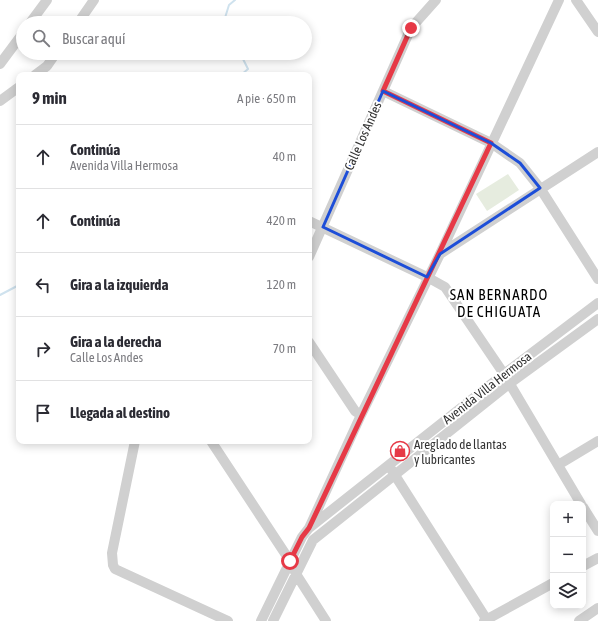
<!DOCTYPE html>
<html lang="es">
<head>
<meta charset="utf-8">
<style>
  :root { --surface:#fff; --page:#f2f2f3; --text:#2b2b33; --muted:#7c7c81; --line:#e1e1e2 }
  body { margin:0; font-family:"Asap Condensed",sans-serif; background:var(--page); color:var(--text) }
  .controls { position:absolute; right:12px; bottom:12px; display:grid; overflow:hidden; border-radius:8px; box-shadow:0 2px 10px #0003 }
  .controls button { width:36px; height:36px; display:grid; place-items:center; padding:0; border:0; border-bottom:1px solid var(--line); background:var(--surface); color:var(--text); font:20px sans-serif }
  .stop { position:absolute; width:12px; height:12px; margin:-9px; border:3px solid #e63946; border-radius:50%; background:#fff }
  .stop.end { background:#e63946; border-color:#fff; box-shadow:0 1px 4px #0008 }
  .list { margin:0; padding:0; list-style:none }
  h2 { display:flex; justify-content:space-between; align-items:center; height:52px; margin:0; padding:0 16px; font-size:17px }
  h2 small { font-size:13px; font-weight:400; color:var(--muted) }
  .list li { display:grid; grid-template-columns:26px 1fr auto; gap:12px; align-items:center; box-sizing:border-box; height:64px; padding:0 16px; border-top:1px solid var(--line) }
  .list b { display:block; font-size:15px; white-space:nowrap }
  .list p { margin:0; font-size:13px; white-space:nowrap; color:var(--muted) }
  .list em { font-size:13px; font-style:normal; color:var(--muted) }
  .icon { flex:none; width:22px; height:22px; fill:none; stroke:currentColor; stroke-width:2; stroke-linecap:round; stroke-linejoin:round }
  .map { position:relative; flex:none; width:598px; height:621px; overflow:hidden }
  .search { position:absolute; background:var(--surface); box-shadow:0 2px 10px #0003; left:16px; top:16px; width:296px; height:44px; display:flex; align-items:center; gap:10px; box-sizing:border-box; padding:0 14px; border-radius:22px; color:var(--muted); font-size:15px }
  .panel { position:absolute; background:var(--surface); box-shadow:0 2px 10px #0003; left:16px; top:72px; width:296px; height:372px; border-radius:8px }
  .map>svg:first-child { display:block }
  .green { fill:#e6ecdf }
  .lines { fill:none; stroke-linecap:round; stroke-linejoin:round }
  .stream { stroke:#cfe2ee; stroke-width:2 }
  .minor { stroke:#d0d0d0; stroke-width:10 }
  .route { stroke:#e63946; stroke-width:5 }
  .marked { fill:none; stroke:#1d4ed8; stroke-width:3; stroke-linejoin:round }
  .labels { text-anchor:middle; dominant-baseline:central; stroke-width:4; stroke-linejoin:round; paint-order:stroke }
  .street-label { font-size:13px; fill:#333; stroke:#fff }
  .poi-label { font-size:13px; fill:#333; stroke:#fff; text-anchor:start }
  .quarter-label { font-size:15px; letter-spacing:1px; fill:#000; stroke:#fff }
</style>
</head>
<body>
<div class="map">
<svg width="598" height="621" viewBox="0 0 598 621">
  <rect width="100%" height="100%" fill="#fff"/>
  <path class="green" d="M 508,174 L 519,190 L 487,211 L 476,194 Z"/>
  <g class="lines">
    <path class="stream" d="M 225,23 L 224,21 L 229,5 L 235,0
      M 240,53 L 248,69 L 241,75
      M 0,295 L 19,285"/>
    <path class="minor" d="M 576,0 L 598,32
      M 30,23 L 47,0
      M 78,23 L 94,0
      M 0,64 L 23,33
      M 35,75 L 47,66 L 56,53
      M 383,91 L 491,143 L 520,163 L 540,188 L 598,279
      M 0,101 L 19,87
      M 309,221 L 427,277 L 445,287 L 504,374 L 581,504
      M 440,254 L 598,152
      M 309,257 L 411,28 L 436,0
      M 309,342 L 355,411 L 361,415
      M 135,441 L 112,553 L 113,565 L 115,569 L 228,621
      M 211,441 L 290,561 L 296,574 L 326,621
      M 558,465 L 598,441
      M 391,469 L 487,620
      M 583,507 L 598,531
      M 309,528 L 361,415 L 440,254 L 559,0
      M 583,566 L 598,558
      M 261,621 L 302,537 L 309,528 L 504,374 L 598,303
      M 273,621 L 313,540 L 509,384 L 598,319
      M 484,621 L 553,583
      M 579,621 L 598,608"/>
  </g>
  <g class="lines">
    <path class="route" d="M 290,561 L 302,537 L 309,528 L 491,143 L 383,91 L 411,28"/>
  </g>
  <path class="marked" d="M 383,91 L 491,143 L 520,163 L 540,188 L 440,254 L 427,277 L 323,227 Z"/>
  <defs>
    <symbol id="shop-ring" viewBox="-11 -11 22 22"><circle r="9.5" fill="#fff" stroke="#e63946" stroke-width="1.5"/><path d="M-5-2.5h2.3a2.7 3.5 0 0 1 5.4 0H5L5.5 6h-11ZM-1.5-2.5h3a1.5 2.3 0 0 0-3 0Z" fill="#e63946"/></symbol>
  </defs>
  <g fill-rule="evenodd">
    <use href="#shop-ring" x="389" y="440" width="22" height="22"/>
  </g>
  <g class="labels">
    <g class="street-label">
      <text transform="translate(363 136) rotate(-66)">Calle Los Andes</text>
      <text transform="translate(487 388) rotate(-38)">Avenida Villa Hermosa</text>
    </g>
    <g class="poi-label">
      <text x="414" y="444">Areglado de llantas<tspan x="414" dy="15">y lubricantes</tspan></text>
    </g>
    <g class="quarter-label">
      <text x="499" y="294">SAN BERNARDO<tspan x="499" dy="17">DE CHIGUATA</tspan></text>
    </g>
  </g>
</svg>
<div class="controls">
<button>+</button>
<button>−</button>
<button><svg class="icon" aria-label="layers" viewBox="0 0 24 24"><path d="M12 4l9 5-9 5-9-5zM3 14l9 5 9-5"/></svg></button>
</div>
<div class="stop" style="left:290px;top:561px"></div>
<div class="stop end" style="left:411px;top:28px"></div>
<div class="search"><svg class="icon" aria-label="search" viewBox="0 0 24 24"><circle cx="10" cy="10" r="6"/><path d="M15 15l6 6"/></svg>Buscar aquí</div>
<section class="panel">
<h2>9 min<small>A pie · 650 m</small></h2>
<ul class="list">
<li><svg class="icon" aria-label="ahead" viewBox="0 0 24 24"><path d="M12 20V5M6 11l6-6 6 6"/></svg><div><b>Continúa</b><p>Avenida Villa Hermosa</p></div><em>40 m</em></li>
<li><svg class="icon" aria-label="ahead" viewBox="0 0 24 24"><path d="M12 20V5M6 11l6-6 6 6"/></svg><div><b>Continúa</b></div><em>420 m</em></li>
<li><svg class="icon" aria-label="left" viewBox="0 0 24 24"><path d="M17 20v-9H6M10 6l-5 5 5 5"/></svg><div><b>Gira a la izquierda</b></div><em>120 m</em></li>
<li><svg class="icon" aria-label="right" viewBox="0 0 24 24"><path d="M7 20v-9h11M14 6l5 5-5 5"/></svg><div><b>Gira a la derecha</b><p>Calle Los Andes</p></div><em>70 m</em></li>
<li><svg class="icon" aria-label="arrive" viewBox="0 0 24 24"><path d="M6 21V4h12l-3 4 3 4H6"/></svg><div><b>Llegada al destino</b></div></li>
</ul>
</section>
</div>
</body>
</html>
